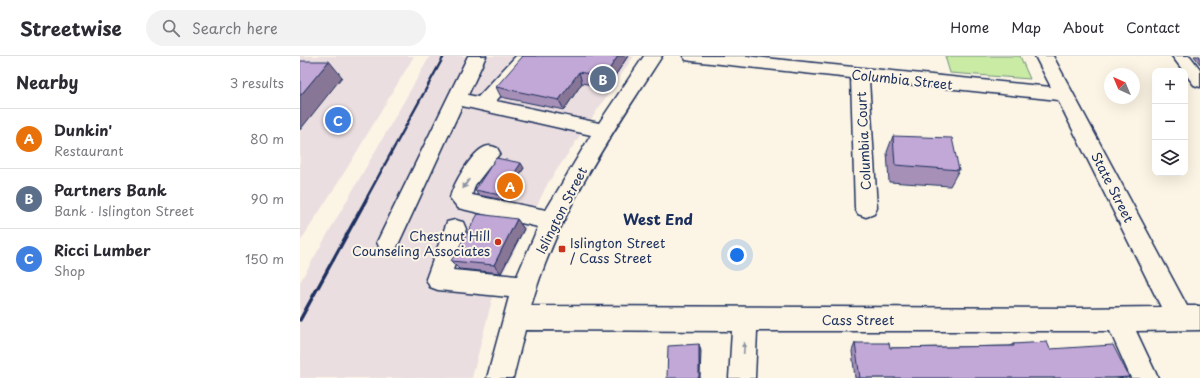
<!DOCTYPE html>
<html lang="en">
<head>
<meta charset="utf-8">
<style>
  :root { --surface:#fff; --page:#f2f2f3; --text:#2b2b33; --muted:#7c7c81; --line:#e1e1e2; --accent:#c8321e }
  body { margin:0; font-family:"Playpen Sans",sans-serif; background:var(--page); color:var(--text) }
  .controls { position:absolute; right:12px; top:12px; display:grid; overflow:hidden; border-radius:8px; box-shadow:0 4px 16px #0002 }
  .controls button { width:36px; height:36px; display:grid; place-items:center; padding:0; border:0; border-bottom:1px solid var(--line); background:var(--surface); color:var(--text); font:20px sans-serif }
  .compass { position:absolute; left:804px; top:12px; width:36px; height:36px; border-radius:50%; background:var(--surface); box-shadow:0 4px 16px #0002; rotate:316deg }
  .you { position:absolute; left:437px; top:199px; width:14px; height:14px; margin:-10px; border:3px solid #fff; border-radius:50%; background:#1a73e8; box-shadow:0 0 0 6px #1a73e833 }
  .badge { display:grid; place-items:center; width:26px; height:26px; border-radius:50%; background:var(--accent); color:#fff; font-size:13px; font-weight:700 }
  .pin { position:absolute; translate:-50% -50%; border:2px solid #fff; box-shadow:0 1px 4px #0006 }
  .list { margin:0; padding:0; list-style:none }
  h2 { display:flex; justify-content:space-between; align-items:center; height:52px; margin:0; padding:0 16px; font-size:17px }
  h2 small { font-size:13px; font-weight:400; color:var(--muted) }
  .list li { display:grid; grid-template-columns:26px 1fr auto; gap:12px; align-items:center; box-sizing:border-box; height:60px; padding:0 16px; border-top:1px solid var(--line) }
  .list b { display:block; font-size:15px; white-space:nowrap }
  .list p { margin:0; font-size:13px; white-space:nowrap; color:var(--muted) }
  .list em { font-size:13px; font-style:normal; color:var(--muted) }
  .icon { flex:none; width:22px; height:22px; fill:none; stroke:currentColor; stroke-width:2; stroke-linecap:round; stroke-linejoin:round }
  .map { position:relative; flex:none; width:900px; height:322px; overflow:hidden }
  header { display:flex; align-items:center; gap:24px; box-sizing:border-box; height:56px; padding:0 20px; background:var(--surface); border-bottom:1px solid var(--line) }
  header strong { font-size:19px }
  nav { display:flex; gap:22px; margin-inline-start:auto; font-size:14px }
  .search { width:280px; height:36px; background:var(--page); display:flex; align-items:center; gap:10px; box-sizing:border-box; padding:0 14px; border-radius:22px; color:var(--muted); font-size:15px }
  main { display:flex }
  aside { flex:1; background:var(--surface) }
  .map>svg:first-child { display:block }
  .built { fill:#ebdee0 }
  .green { fill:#c9eba4; stroke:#728d81 }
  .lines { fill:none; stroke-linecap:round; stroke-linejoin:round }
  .minor-casing { stroke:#1b2f5e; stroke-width:3 }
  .minor { fill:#fcf5e5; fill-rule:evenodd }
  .rail-far1 { stroke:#1b2f5e; stroke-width:2.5 }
  .rail { stroke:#1b2f5e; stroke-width:3.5 }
  .wall { fill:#a790b8; stroke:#1b2f5e }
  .shaded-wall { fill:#887696; stroke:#1b2f5e }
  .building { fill:#c2a8d6; stroke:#1b2f5e }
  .oneway { fill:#8c92a2 }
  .poi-dot { fill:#c8321e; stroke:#fcf5e5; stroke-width:1.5 }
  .labels { text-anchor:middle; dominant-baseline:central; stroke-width:4; stroke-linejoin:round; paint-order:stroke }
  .street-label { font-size:13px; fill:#1b2f5e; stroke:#fcf5e5 }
  .poi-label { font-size:13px; fill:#1b2f5e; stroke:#fcf5e5; text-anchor:end }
  .quarter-label { font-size:15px; font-weight:bold; fill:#1b2f5e; stroke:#fcf5e5 }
</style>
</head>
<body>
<header>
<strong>Streetwise</strong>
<div class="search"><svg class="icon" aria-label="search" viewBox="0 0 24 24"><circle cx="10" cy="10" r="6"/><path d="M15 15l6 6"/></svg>Search here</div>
<nav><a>Home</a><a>Map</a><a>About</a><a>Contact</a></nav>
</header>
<main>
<aside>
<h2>Nearby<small>3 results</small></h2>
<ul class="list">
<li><span class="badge" style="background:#e8710a">A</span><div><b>Dunkin'</b><p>Restaurant</p></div><em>80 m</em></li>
<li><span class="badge" style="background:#5c6f8a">B</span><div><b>Partners Bank</b><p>Bank · Islington Street</p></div><em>90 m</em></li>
<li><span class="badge" style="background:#3f7fe0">C</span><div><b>Ricci Lumber</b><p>Shop</p></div><em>150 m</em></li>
</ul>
</aside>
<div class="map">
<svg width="900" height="322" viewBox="0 0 900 322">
  <rect width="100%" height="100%" fill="#fcf5e5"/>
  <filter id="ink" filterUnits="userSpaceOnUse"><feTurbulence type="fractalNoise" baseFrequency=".025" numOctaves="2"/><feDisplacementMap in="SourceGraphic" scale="8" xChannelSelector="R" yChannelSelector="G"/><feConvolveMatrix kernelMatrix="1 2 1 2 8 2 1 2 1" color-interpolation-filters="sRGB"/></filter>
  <g filter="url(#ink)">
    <path class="built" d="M 0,0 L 114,0 L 49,109 L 0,186 Z
      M 130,0 L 334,0 L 248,127 L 194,236 L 172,322 L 0,322 L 0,226 Z"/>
    <path class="green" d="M 645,0 L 720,0 L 730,23 L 650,17 Z"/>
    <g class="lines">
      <defs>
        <path id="minor" d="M 168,0 L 186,0 L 168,39 L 178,41 L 216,0 L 235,0 L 196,45 L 299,67 L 344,0 L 362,0 C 310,80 257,158 231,250 L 776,252 L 861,251 L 758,44 L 569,24 L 577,152 L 574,158 L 566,161 L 558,158 L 555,152 L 551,22 L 392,5 L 386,4 L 383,0 L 445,0 L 751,31 L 735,0 L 753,0 L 887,250 L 900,250 L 900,274 L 836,275 L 858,322 L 831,322 L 810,275 L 457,275 L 455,322 L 429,322 L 432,275 L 225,274 L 213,322 L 187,322 L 209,241 L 138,234 L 130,231 L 126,223 L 147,166 L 155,164 L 163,166 L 166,173 L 153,214 L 217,220 L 238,171 L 158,152 L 150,142 C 153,128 172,96 185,91 C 190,89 192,90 197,92 L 200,97 L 175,129 L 172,139 L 246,154 L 291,79 L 162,50 L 96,193 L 88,196 L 80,193 L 77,186 Z
          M 872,0 L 890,0 L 900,13 L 900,31 L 894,29 Z"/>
      </defs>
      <use href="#minor" class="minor-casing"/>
      <use href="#minor" class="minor"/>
      <path class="rail-far1" d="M 66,143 L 144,0"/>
      <path class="rail" d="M 0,264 L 67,142"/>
    </g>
    <path class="wall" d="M 328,0 L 307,32 L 282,27 L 264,54 L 201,41 L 196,31 Z
      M 894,0 L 900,0 L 900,8 Z
      M 593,80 L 659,114 L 650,130 L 589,126 L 587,96 Z
      M 224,112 L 203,144 L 178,139 L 175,134 Z
      M 217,163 L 224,173 L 201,217 L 159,213 L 151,205 Z
      M 555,287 L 590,292 L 710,290 L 713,288 L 750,293 L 829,321 L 827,322 L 555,322 L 552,295 Z"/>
    <path class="shaded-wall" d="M 318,0 L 328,0 L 307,32 L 304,21 Z
      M 29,5 L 42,21 L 0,74 L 0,40 Z
      M 279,16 L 282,27 L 264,54 L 259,44 Z
      M 221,107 L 224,112 L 203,144 L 200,139 Z
      M 217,163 L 224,173 L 201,217 L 194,209 Z
      M 399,288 L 401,295 L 400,322 L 399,322 Z"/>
    <path class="building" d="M 223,0 L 318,0 L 304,21 L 279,16 L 259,44 L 196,31 Z
      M 0,5 L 29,5 L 0,40 Z
      M 593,80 L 652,82 L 659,114 L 595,109 Z
      M 196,102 L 221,107 L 200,139 L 175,134 Z
      M 178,158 L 217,163 L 194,209 L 151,205 Z
      M 747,286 L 750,293 L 813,289 L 829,321 L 814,322 L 560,322 L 555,287 L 589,287 L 590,292 L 714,290 L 713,288 Z
      M 399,288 L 399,322 L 367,322 L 368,290 Z"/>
    <defs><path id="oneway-solid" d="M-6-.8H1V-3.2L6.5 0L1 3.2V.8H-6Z"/></defs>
    <g class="oneway">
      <use href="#oneway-solid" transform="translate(166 128) rotate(123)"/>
      <use href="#oneway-solid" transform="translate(444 292) rotate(-87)"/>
    </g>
  </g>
  <g class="poi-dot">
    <circle cx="198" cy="186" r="4"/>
    <rect x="258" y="189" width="8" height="8" rx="2"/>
  </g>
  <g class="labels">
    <g class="street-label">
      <text transform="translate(602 23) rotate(6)">Columbia Street</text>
      <text transform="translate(563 85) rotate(-93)">Columbia Court</text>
      <text transform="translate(813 131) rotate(63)">State Street</text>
      <text transform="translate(261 154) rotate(-63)">Islington Street</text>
      <text x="558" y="263">Cass Street</text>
    </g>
    <g class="poi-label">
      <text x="190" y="179">Chestnut Hill<tspan x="190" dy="15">Counseling Associates</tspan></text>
      <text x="270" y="186" text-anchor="start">Islington Street<tspan x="270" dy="15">/ Cass Street</tspan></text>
    </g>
    <g class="quarter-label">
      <text x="358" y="162">West End</text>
    </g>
  </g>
</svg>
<div class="controls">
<button>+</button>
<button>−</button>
<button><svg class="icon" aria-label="layers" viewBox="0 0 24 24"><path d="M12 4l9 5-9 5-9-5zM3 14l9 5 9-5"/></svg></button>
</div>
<svg class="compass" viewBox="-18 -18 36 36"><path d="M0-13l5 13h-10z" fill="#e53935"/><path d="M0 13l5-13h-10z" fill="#7c7c81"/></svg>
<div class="you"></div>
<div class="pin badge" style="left:210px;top:130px;background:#e8710a">A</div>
<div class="pin badge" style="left:303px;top:23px;background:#5c6f8a">B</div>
<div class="pin badge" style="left:38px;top:64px;background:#3f7fe0">C</div>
</div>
</main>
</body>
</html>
